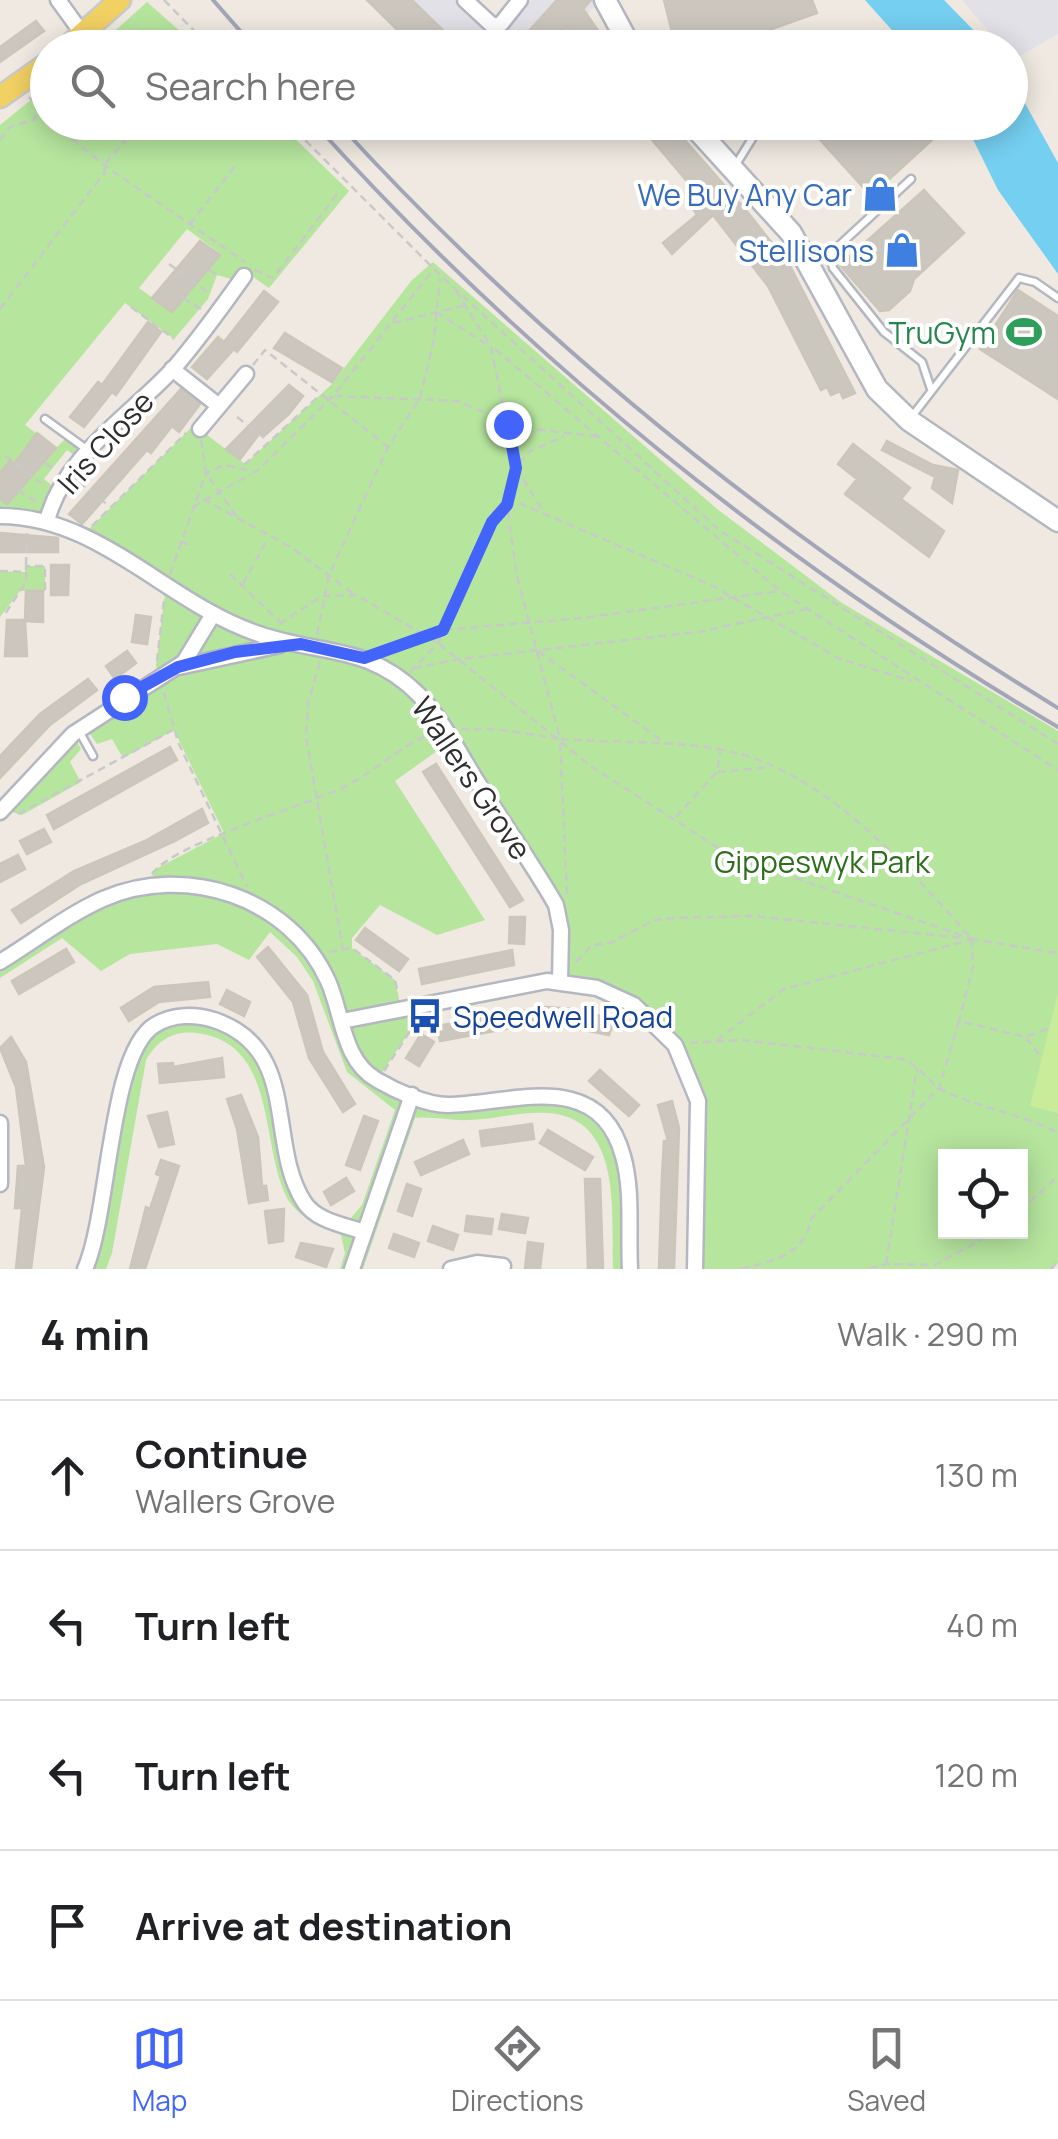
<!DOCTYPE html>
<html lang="en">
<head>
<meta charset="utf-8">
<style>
  :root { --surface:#fff; --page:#f2f2f2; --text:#202124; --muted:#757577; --line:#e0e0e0; --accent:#4264fb }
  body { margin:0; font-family:Manrope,sans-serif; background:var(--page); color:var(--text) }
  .controls { position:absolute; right:30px; bottom:30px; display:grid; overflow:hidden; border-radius:0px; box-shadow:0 5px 25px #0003 }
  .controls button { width:90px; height:90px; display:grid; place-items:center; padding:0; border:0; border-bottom:2px solid var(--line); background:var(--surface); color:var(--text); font:50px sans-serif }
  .stop { position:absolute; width:30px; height:30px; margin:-22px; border:8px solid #4264fb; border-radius:50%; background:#fff }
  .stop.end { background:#4264fb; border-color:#fff; box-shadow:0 2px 10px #0008 }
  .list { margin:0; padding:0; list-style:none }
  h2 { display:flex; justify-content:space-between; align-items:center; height:130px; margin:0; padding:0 40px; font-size:42px }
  h2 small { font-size:32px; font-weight:400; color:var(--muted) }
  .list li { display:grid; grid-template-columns:65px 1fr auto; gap:30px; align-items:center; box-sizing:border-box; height:150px; padding:0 40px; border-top:2px solid var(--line) }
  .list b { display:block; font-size:38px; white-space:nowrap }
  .list p { margin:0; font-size:32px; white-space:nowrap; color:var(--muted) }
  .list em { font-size:32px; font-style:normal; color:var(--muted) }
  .icon { flex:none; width:55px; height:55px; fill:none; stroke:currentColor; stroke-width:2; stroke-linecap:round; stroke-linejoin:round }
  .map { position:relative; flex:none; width:1058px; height:1269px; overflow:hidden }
  .search { position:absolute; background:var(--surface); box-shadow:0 5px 25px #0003; left:30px; right:30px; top:30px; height:110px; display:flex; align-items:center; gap:25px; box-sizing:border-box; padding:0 35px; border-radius:55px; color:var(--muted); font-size:38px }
  .sheet { height:730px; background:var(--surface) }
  nav { display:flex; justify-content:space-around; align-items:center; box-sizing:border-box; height:140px; border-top:2px solid var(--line); background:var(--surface); font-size:28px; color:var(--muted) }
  nav a { display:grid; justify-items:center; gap:5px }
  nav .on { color:var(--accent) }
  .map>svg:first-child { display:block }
  .industrial { fill:#e3e1e8 }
  .green { fill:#b6e59e; fill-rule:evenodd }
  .pitch { fill:#c9ec9a }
  .water { fill:#75cff0 }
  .building { fill:#cbc7bf; stroke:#cbc5ba; stroke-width:2.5 }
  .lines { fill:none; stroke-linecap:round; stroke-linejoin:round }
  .lane-casing { stroke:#b4b7c1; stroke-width:11 }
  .street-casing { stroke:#b4b7c1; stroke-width:19 }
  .secondary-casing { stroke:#b4b7c1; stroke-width:25 }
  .primary-casing { stroke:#c9c9c9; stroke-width:25 }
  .path { stroke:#c9c9c9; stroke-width:2.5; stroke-dasharray:8 5; stroke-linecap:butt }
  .lane { stroke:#fff; stroke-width:6 }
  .street { stroke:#fff; stroke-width:14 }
  .secondary { stroke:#fff; stroke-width:20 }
  .primary { stroke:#f2d163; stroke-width:20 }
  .rail { stroke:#a3a6b8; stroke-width:4 }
  .route { stroke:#4264fb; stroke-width:12 }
  .labels { text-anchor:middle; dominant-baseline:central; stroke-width:8; stroke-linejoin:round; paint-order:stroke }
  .shop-label { font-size:30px; fill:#366cbe; stroke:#fff; text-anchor:end }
  .leisure-label { font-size:30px; fill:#27864d; stroke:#fff; text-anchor:end }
  .street-label { font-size:30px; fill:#2e2e2e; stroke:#fff }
  .park-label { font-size:30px; fill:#2c6e1b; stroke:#fff }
  .transit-label { font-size:30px; fill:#164399; stroke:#fff; text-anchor:start }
</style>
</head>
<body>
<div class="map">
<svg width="1058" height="1269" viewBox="0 0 1058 1269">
  <rect width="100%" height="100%" fill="#efe9e1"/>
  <path class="industrial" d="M 366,0 L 454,0 L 497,42 L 532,0 L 593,0 L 596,5 L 555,47 L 414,48 Z
    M 962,0 L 1058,0 L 1058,34 L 1011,61 L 1010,48 L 1002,47 Z"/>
  <path class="green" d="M 147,2 L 198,47 L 97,47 Z
    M 47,87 L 48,122 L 279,123 L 349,191 L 269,288 L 242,269 L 231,279 L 217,275 L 208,299 L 174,339 L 125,303 L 25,425 L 56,448 L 65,439 L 86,456 L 82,461 L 67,450 L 44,479 L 58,490 L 47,521 L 0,516 L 0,125 ZM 187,229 L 221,254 L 172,312 L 139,288 Z
    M 433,262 L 717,509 L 842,603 L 1058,731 L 1058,1263 L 1053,1269 L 695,1269 L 700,1117 L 687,1066 L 634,1005 L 560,981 L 558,913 L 451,741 L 395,781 L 485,920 L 437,935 L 380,905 L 352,938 L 352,948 L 395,980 L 401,1009 L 424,1010 L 377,1080 L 452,1104 L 581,1103 L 619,1144 L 630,1269 L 613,1269 C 611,1217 624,1118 548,1113 C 522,1111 495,1119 470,1120 C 451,1121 434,1116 415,1118 L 363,1269 L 340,1269 L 345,1253 L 341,1235 C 320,1224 297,1218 286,1196 C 260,1142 277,1042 196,1033 C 173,1030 157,1041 146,1060 L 112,1253 L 106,1269 L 85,1269 L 123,1079 L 146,1031 L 196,1016 L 255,1048 L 301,1196 L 345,1225 L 362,1205 L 395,1110 L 347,1072 L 313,981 L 297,957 L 270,932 L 249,960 L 217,944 L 130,954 L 101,971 L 62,938 L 0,978 L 0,962 L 90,906 L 154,884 L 152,871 L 224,833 L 174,730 L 123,758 L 112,739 L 97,744 L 84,725 L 160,677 L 156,666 L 165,592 L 172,583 L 89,529 L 194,425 L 245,464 L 331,385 L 412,280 ZM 946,1156 L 1020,1156 L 1020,1232 L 946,1232 Z
    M 26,566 L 45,566 L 45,591 L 20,591 L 0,617 L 0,571 L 25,572 Z
    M 73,734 L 81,749 L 70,762 L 81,782 L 22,815 L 2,809 Z"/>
  <path class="pitch" d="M 1058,993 L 1058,1113 L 1030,1106 Z"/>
  <path class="water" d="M 865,0 L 944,0 L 990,47 L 907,47 Z
    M 1011,78 L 1058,163 L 1058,274 L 998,190 L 965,123 L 1010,122 Z"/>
  <path class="building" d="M 367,0 L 412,0 L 461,48 L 416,48 Z
    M 557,0 L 591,0 L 583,9 L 610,48 L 583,48 L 566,27 L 549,48 L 530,48 L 521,40 Z
    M 664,0 L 812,0 L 817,13 L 746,38 L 749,45 L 741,48 L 676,48 Z
    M 36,21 L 44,31 L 0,62 L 0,47 Z
    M 637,122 L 669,122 L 745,209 L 790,266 L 855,393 L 843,398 L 840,391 L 831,395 L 827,387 L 821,390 L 768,286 L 713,215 L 672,254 L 663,243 L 697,215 L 694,210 L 712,196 L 698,180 L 691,186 Z
    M 804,122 L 918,122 L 933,139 L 871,196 Z
    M 924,190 L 964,233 L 914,279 L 910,291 L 889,310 L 880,311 L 840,265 Z
    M 200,241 L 220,255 L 172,312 L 152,298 Z
    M 1018,290 L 1058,316 L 1058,399 L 980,349 Z
    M 264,291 L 278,302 L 237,352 L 234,349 L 207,379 L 192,367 L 218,337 L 224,342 Z
    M 148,322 L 161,332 L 116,395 L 112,392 L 84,427 L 70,417 L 98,382 L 102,385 Z
    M 285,333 L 342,368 L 332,382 L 274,348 Z
    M 289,385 L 303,396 L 289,414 L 264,436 L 260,433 L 240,459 L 226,449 Z
    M 181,389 L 200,404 L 179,432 L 172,426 L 151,453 L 147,450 L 82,524 L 69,514 Z
    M 37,433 L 56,448 L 7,504 L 0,499 L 0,473 L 10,461 L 14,464 Z
    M 887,441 L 933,465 L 958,470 L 952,503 L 932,488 L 935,477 L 882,450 Z
    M 853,444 L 910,488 L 901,499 L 944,531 L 929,557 L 845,494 L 857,479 L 838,464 Z
    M 0,533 L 58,538 L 58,552 L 0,552 Z
    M 51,565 L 69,565 L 68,595 L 51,595 Z
    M 26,591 L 43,591 L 43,622 L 25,621 Z
    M 136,615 L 151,617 L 147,644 L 132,642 Z
    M 7,620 L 25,620 L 27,656 L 5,656 Z
    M 127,651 L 136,663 L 115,679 L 106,666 Z
    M 88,679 L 97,690 L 50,725 L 0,778 L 0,756 L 40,714 Z
    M 170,747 L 177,760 L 54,829 L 47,815 Z
    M 436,764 L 523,900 L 510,907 L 423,772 Z
    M 202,809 L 208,823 L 175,841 L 81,884 L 21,923 L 12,910 L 74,871 L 145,841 Z
    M 44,829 L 51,842 L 27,854 L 20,841 Z
    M 18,855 L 25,869 L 0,882 L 0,864 Z
    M 510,917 L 525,917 L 524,944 L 509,943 Z
    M 365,928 L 408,959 L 399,971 L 356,940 Z
    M 268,947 L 307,995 L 323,1052 L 355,1104 L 343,1112 L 309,1058 L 293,1002 L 257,957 Z
    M 66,949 L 74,962 L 19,994 L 12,981 Z
    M 512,950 L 514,965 L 422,984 L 419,969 Z
    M 208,982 L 210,997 L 159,1002 L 129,1021 L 121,1008 L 154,987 Z
    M 227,990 L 250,1002 L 244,1016 L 220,1004 Z
    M 545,1007 L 576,1009 L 614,1020 L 609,1035 L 545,1022 L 440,1041 L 437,1026 Z
    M 421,1034 L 434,1042 L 419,1066 L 406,1058 Z
    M 11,1037 L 26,1062 L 44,1167 L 31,1269 L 16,1269 L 22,1208 L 15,1208 L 18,1166 L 26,1166 L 16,1087 L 0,1048 Z
    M 222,1058 L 224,1077 L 160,1083 L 158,1064 L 173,1063 L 173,1067 Z
    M 600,1070 L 639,1105 L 629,1116 L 589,1081 Z
    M 241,1095 L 258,1137 L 262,1186 L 266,1186 L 268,1200 L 249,1203 L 237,1129 L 227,1099 Z
    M 672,1101 L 679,1128 L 674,1269 L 659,1269 L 662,1175 L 664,1141 L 668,1141 L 658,1105 Z
    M 167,1112 L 174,1144 L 159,1147 L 148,1116 Z
    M 364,1116 L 378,1121 L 360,1170 L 346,1165 Z
    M 532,1124 L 534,1139 L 482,1146 L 480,1131 Z
    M 548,1130 L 593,1157 L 585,1170 L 540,1143 Z
    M 463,1140 L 469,1154 L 421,1175 L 415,1162 Z
    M 161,1160 L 179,1166 L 145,1269 L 130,1269 L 146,1207 L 150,1209 L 161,1176 L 156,1174 Z
    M 346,1178 L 354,1191 L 331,1205 L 324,1192 Z
    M 585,1179 L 600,1179 L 603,1269 L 588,1269 Z
    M 407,1184 L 421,1189 L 412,1216 L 398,1211 Z
    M 284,1209 L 283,1241 L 269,1243 L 265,1211 Z
    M 502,1214 L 528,1218 L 525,1233 L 499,1229 Z
    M 467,1216 L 493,1219 L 491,1234 L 465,1231 Z
    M 433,1226 L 458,1235 L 453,1250 L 428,1241 Z
    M 394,1234 L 419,1243 L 414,1257 L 389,1248 Z
    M 528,1242 L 543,1244 L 540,1269 L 525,1269 Z
    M 301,1243 L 333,1249 L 326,1267 L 296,1257 Z"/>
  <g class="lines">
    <defs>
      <path id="lane" d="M 735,166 L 760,126
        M 911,179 L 830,254 L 833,268 L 884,332 L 922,362 L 931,389
        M 913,415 L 1019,278 L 1035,282 L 1058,298
        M 45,419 L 89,451
        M 79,731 L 93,756"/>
      <path id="street" d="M 58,0 L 82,33
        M 465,0 L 493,26 L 501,24 L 520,0
        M 172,369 L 219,406
        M 200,429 L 246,374
        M 0,516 C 100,516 168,604 259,634 C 319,655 369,644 419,695 C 443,720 460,754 478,783 C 504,824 532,863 556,905 L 561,930 L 560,981
        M 47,521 C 63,456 131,415 174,368 C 199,339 222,307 244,276
        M 179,667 L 280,645
        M 0,812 L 73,734 L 184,662 L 212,616
        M 0,962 C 33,942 67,915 103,899 C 186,863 290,897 328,981 C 343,1014 342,1060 377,1080 C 396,1091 426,1105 448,1105 C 511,1104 599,1067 623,1156 C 633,1191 628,1232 630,1269
        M 342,1021 L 547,981 L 597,988 L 634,1005 L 675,1045 L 698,1101 L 695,1269
        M 0,1123 L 0,1184
        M 85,1269 C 110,1213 109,1052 155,1025 C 173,1014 195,1014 214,1020 C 301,1049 266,1143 304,1202 C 316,1221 344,1225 364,1232
        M 352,1269 L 412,1095
        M 451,1269 L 477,1263 L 503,1266"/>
      <path id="secondary" d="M 605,0 L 631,48
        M 690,122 L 791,233 L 877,389 L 910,421 L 1058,521"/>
      <path id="primary" d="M 66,48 L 120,0
        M 0,97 L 48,63"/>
    </defs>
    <use href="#lane" class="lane-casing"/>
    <use href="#street" class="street-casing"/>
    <use href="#secondary" class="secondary-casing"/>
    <use href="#primary" class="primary-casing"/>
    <path class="path" d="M 164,0 L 211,48
      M 29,97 L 48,119
      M 52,122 L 104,165 L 245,262
      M 287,122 L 441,276 L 719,530 L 1058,744
      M 0,140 L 10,127 L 34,120 L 37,111
      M 190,224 L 235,166
      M 169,264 L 209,293
      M 209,270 L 217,275
      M 255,270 L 273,278 L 338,193
      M 456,291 L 489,343
      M 183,298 L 201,309
      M 131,307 L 174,339
      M 0,309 L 105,172 L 104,165 L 141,122
      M 436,312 L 491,347 L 516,468 L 507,505 L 517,576 L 560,739 L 497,729 L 460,729
      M 393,323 L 463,306
      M 495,349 L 780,591 L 1058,770
      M 253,365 L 265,350 L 388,447
      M 335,396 L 457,401 L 520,427 L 600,437
      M 237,417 L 267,440
      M 201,440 L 206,473 L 237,517
      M 5,456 L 41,483
      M 45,463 L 53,468
      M 244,465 L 320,395
      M 79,482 L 108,505
      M 18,490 L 38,503
      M 203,499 L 292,548 L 355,595
      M 193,507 L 251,474
      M 541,508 L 516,468 L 529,452 L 564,436
      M 92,526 L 186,433
      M 181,541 L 192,547
      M 26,565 L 27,533
      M 26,570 L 26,566 L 45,566 L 45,591
      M 0,571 L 26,572 L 26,582 L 3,617
      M 170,574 L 206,473 L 224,465 L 256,472 L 333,396 L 434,269
      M 230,574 L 279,621
      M 243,584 L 268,538
      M 279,624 L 322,596 L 356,595 L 438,643 L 592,767 L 731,856 L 972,939
      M 317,634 L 329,575 L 388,447 L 420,398 L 434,339 L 440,279
      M 383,651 L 443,630 L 582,618 L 779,591
      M 538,651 L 665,743
      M 157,661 L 164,600
      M 320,662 L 308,703 L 306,737 L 343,950
      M 414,668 L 460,659 L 698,632 L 806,609
      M 410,672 L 438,643 L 492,522 L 503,507 L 519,503 L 711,585 L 840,659 L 912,681
      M 164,693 L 178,742 L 247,887
      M 718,772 L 770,767
      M 18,814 L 173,730
      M 676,817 L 717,772 L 720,752
      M 152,874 C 175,843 298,808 340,789 C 373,774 398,747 432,733
      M 567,894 L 560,739 C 622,744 691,738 750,757 C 838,786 912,872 972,939 L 973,967 L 959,1021
      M 971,939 L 1058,953
      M 329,952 L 352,948 L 395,980 L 398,994
      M 576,962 L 592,945 L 610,943 L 655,920 L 675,918 L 753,916 L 963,938
      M 1026,1038 L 1042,1058
      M 717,1040 L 784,989 L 970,940
      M 690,1043 L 743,1040 L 902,1059 C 919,1065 925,1078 939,1088 C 967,1105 1023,1114 1058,1133
      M 384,1071 L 418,1019
      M 1020,1211 L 1058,1176
      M 886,1264 L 917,1068
      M 741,1269 C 773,1261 805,1255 811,1219 L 939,1088 L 959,1021 L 1025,1037 L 1049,1028
      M 869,1269 L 886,1264 L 935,1265 L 995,1232
      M 1051,1269 L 1058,1261"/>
    <use href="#lane" class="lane"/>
    <use href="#street" class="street"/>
    <use href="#secondary" class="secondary"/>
    <use href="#primary" class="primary"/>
    <path class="rail" d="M 213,0 L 255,48
      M 313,122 C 527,360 783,565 1058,727
      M 337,122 C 547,352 793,546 1058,708"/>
  </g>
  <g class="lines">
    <path class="route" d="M 124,697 L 178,667 L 235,652 L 301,644 L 364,658 L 443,630 L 492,522 L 507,505 L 516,468 L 508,424"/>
  </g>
  <defs>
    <symbol id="shop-bare" viewBox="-9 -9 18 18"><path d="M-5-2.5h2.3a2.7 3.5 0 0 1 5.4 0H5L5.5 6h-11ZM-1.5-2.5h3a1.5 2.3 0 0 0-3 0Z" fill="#3f7fe0" stroke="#fff" stroke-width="2.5" paint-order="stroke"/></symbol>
    <symbol id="stadium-bare" viewBox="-9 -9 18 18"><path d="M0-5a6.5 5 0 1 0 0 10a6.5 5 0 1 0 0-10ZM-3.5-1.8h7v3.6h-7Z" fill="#2e9e5b" stroke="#fff" stroke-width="2.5" paint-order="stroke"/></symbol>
    <symbol id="bus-bare" viewBox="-9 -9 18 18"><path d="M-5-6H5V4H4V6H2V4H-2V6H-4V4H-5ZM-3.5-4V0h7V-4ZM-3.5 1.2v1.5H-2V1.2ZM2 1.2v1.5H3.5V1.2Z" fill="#1a4fb4" stroke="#fff" stroke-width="2.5" paint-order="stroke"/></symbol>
  </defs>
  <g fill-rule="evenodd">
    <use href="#shop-bare" x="855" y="169" width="50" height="50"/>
    <use href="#shop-bare" x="877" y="225" width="50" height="50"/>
    <use href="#stadium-bare" x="999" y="307" width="50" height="50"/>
    <use href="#bus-bare" x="400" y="991" width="50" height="50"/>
  </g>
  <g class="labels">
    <g class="shop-label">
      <text x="852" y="194">We Buy Any Car</text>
      <text x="874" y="250">Stellisons</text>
    </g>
    <g class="leisure-label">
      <text x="996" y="332">TruGym</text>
    </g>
    <g class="street-label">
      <text transform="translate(105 442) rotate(-48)">Iris Close</text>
      <text transform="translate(472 778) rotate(56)">Wallers Grove</text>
    </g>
    <g class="park-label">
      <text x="822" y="861">Gippeswyk Park</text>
    </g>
    <g class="transit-label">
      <text x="453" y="1016">Speedwell Road</text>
    </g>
  </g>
</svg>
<div class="controls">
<button><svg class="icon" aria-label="locate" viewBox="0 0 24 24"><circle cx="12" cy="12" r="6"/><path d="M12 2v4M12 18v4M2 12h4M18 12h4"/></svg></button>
</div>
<div class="stop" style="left:124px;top:697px"></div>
<div class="stop end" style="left:508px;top:424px"></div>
<div class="search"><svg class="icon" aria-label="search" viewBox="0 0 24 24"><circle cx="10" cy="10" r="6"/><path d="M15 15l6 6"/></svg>Search here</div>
</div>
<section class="sheet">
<h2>4 min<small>Walk · 290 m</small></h2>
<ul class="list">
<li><svg class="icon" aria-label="ahead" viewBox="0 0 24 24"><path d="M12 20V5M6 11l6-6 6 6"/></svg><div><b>Continue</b><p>Wallers Grove</p></div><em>130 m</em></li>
<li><svg class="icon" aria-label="left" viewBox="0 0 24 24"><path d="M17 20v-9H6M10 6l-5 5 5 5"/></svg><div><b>Turn left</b></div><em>40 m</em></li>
<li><svg class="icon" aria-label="left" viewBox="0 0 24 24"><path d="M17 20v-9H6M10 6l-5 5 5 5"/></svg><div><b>Turn left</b></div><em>120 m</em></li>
<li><svg class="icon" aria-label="arrive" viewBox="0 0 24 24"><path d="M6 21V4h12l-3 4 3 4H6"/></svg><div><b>Arrive at destination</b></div></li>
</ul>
</section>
<nav>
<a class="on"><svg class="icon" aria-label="map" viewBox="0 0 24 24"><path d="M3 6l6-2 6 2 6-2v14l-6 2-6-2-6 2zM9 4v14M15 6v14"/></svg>Map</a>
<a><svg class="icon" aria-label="directions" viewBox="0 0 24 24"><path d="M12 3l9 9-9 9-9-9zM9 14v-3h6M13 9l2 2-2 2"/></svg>Directions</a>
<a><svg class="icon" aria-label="saved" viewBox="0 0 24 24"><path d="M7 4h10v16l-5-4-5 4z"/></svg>Saved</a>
</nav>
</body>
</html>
